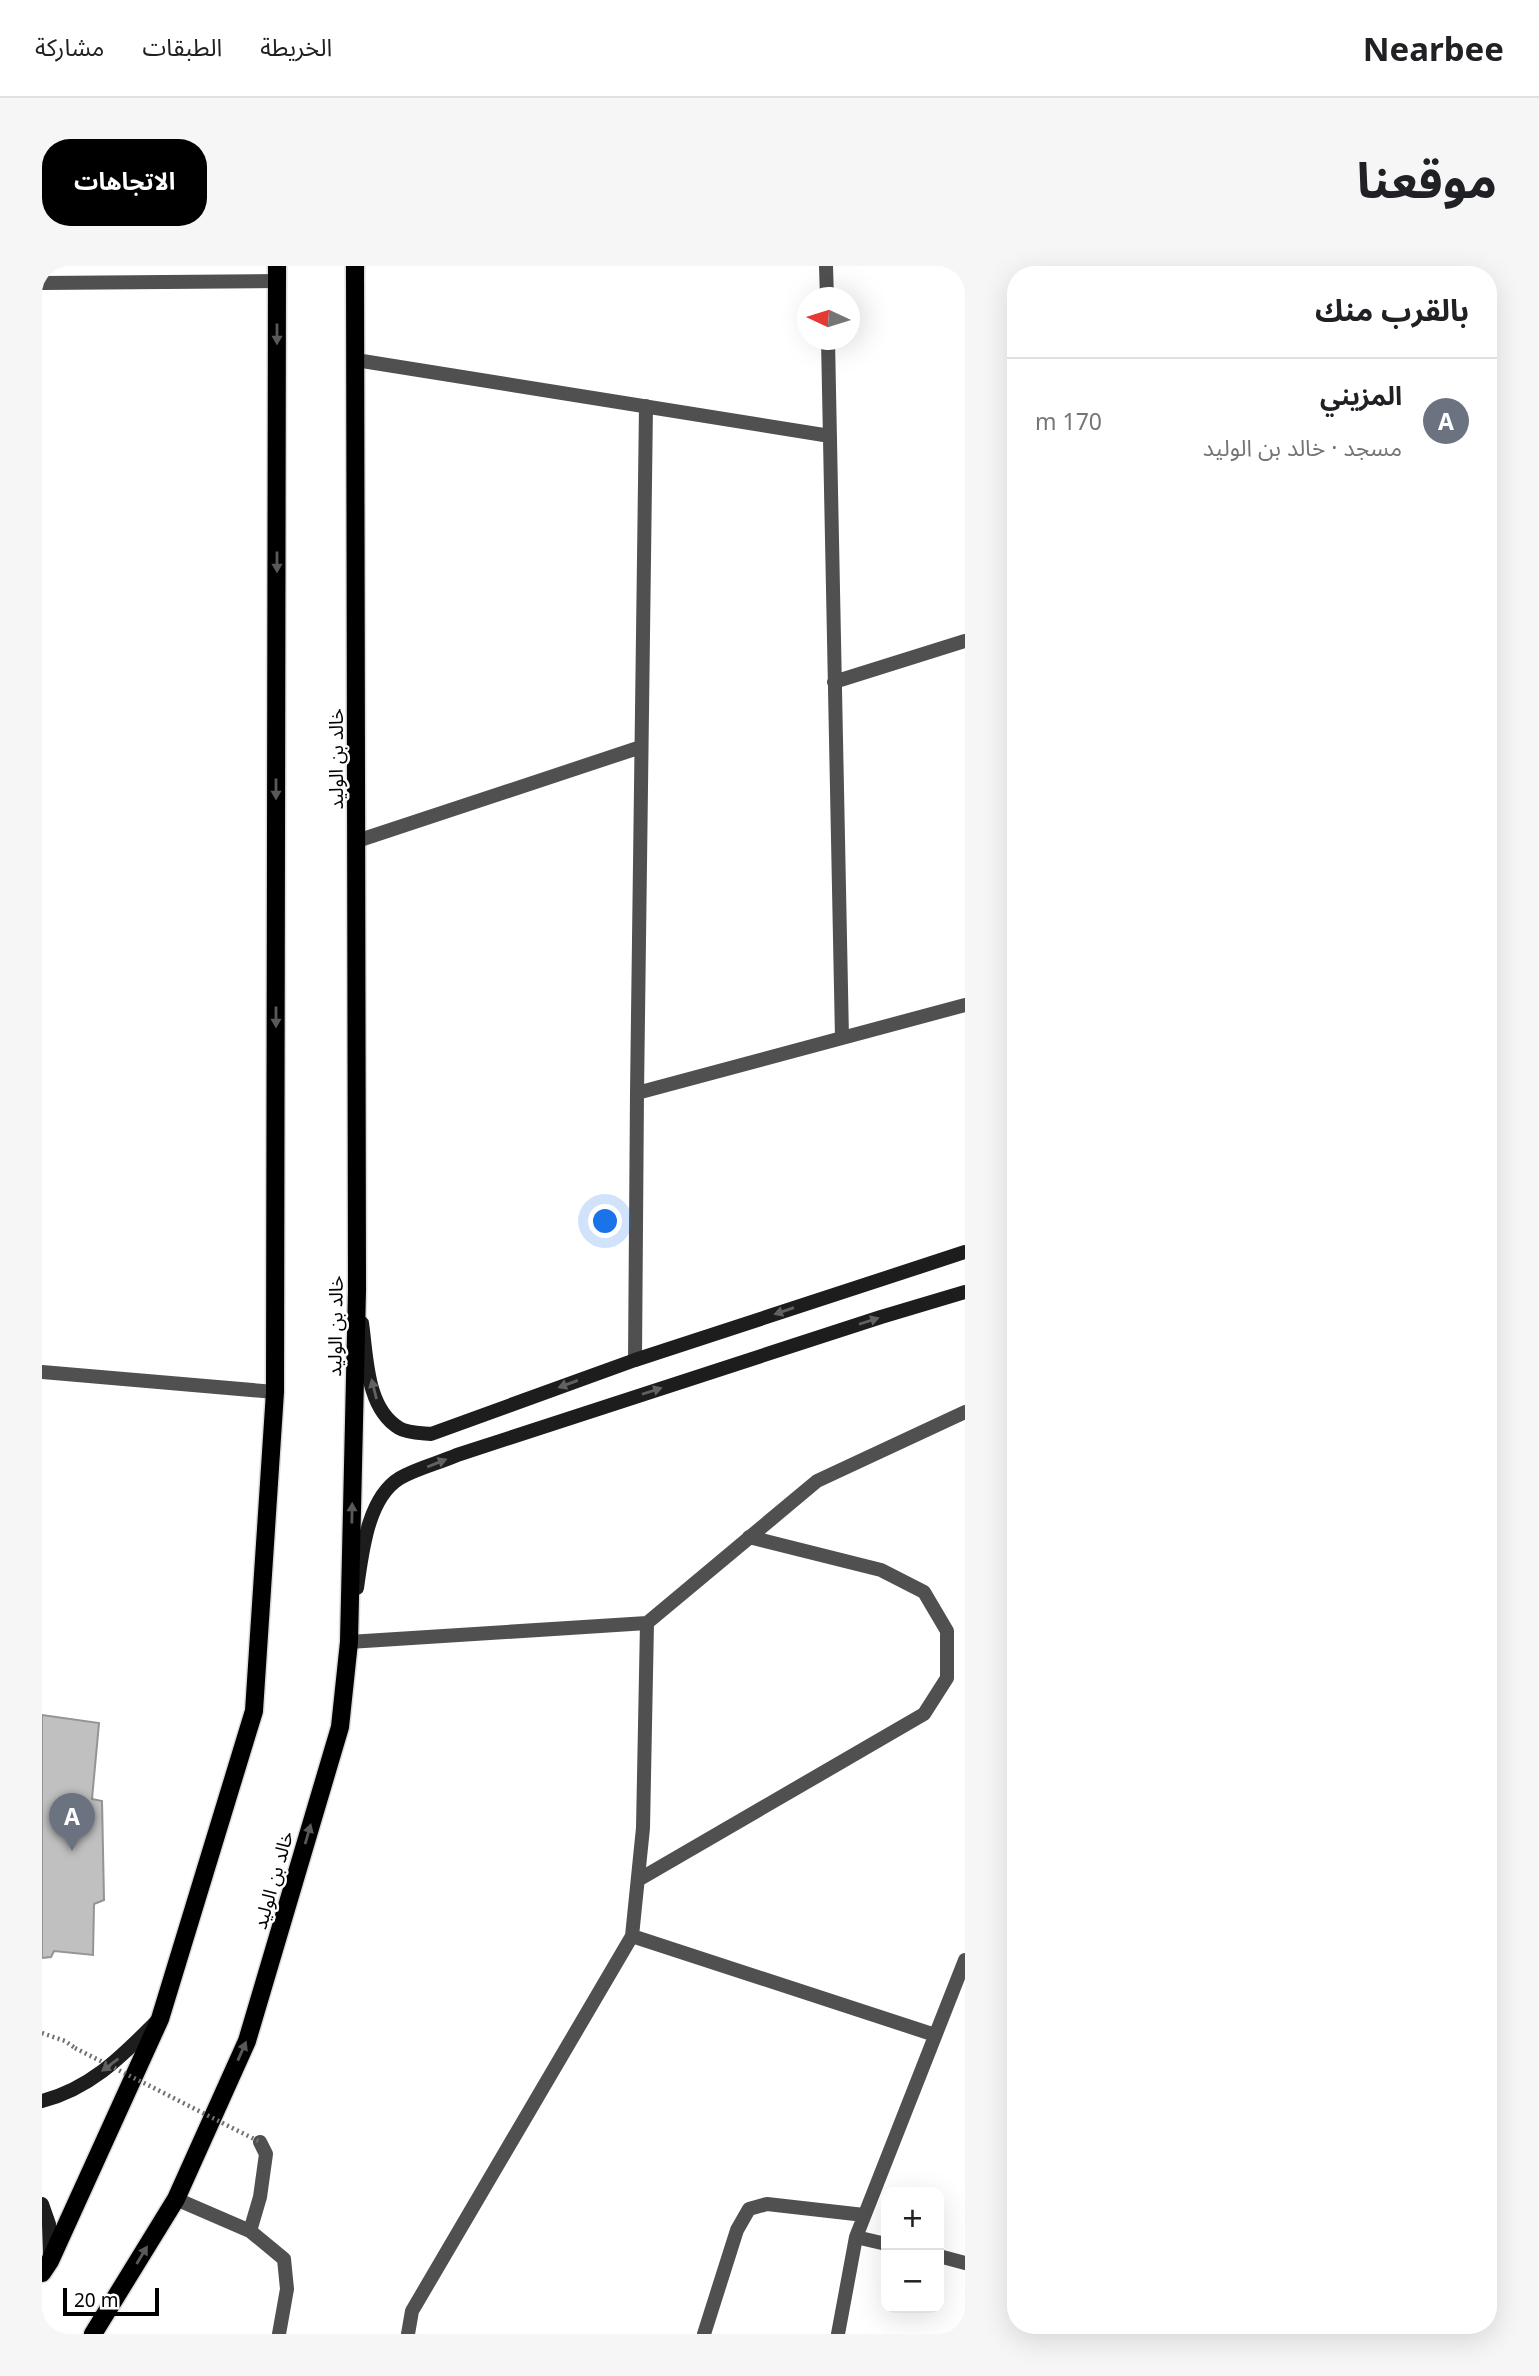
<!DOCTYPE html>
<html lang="ar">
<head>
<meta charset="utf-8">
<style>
  :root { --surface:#fff; --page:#f6f6f6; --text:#202124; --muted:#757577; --line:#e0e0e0; --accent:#000 }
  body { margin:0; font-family:"Noto Sans","Noto Sans Arabic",sans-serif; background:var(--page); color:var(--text); direction:rtl }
  .controls { position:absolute; right:21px; bottom:21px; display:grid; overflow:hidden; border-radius:14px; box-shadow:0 7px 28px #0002 }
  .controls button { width:63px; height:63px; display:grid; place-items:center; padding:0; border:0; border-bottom:2px solid var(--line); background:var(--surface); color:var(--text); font:35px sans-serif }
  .compass { position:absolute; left:755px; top:21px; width:63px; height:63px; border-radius:50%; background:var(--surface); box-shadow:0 7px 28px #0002; rotate:274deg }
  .scale { position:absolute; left:21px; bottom:18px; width:96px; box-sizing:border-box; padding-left:7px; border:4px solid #000; border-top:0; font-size:19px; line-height:24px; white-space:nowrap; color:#000; -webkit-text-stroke:5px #fff; paint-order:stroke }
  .you { position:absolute; left:564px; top:956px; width:24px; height:24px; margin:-18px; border:5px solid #fff; border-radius:50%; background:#1a73e8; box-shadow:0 0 0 10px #1a73e833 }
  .badge { display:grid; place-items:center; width:46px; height:46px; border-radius:50%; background:var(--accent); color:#fff; font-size:23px; font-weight:700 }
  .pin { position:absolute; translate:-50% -58px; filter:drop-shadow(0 2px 4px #0008) }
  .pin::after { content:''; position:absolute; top:37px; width:24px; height:21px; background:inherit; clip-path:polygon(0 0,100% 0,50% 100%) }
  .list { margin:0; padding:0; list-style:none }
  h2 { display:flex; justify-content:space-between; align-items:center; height:91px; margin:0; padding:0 28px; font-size:30px }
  h2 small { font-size:23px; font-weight:400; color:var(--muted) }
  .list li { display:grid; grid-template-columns:46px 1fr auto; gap:21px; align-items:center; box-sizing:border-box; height:126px; padding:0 28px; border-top:2px solid var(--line) }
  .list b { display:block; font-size:26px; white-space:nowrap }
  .list p { margin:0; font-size:23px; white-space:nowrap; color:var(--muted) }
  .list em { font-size:23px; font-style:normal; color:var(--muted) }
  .map { position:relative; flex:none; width:923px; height:2068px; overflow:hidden; direction:ltr; border-radius:28px }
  header { display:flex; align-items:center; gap:42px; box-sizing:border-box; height:98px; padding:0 35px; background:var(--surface); border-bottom:2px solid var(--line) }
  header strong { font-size:33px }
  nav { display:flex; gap:38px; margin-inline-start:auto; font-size:24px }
  .intro { display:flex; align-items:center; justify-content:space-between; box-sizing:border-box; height:168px; padding:0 42px }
  h1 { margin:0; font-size:49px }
  .button { padding:18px 32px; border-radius:28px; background:var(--accent); color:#fff; font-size:24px; font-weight:700 }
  main { display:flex; gap:42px; padding:0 42px }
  aside { flex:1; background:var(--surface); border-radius:28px; box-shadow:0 7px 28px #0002 }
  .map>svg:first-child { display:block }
  .building { fill:#c0c0c0; stroke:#949494; stroke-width:2 }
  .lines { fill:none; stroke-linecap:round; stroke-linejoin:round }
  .primary-casing { stroke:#dbdbdb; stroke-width:21 }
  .path { stroke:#727272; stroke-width:4.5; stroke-dasharray:2 3.5; stroke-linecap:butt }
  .street { stroke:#505050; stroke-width:14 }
  .secondary { stroke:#1d1d1d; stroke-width:14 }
  .primary { stroke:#000; stroke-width:18 }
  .path-bridge { stroke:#727272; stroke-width:4.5; stroke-dasharray:2 3.5; stroke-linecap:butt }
  .oneway { fill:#595959 }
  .oneway2 { fill:#616161 }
  .labels { text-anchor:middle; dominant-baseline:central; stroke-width:5; stroke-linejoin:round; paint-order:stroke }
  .street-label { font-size:19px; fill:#000; stroke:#fff }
</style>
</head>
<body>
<header>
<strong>Nearbee</strong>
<nav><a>الخريطة</a><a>الطبقات</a><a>مشاركة</a></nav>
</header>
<div class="intro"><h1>موقعنا</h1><a class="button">الاتجاهات</a></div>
<main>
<aside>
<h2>بالقرب منك<small></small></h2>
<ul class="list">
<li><span class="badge" style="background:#6b7280">A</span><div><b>المزيني</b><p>مسجد · خالد بن الوليد</p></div><em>170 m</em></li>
</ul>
</aside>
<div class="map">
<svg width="923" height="2068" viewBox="0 0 923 2068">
  <rect width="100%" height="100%" fill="#fff"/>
  <path class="building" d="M 0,1449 L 57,1457 L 50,1533 L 60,1535 L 62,1634 L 52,1638 L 51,1689 L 12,1685 L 9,1691 L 0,1692 Z"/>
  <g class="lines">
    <defs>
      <path id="primary" d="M 0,2007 L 8,1995 L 118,1753 L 212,1445 L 233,1126 L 235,0
        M 51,2068 L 134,1933 L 205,1775 L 298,1461 L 307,1376 L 315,1024 L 313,0"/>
    </defs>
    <use href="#primary" class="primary-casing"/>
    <path class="path" d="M 0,1767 L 23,1775 L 33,1782"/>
    <path class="street" d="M 784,0 L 785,32
      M 0,17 L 235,15
      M 786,74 L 800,772
      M 314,94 L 788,170
      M 792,416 L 923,375
      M 315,575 L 599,481
      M 595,827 L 923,739
      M 593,1094 L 595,827 L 604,140
      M 0,1106 L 233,1126
      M 307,1376 L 605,1357 L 775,1215 L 923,1146
      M 596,1614 L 882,1448 L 905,1412 L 905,1365 L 882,1326 L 839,1304 L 707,1271
      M 590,1670 L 893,1769
      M 134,1933 L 208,1965 L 242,1993 L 245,2023 L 237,2068
      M 208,1965 L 218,1931 L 224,1888 L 218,1876
      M 814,1971 L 844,1978
      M 897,1990 L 923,1997
      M 366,2068 L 370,2045 L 590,1670 L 601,1562 L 605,1357
      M 662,2068 L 695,1964 L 707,1943 L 725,1938 L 822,1949
      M 796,2068 L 814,1971 L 923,1694"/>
    <path class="secondary" d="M 320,1057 C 325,1091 324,1142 357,1162 C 365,1167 380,1167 389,1168 L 593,1094 L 923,986
      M 315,1322 C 320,1288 325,1232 358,1212 C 375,1202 397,1197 415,1189 L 839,1051 L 923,1026
      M 0,1835 C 49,1822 79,1791 114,1756
      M 0,1938 L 7,1958 L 8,1991"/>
    <use href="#primary" class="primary"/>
    <path class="path-bridge" d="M 33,1782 L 218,1876"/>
  </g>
  <defs><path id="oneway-solid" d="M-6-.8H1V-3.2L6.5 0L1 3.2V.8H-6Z" transform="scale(1.75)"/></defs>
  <g class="oneway">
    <use href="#oneway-solid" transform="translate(235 68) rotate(90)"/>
    <use href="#oneway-solid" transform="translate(235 296) rotate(90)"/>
    <use href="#oneway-solid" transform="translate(234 523) rotate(90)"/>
    <use href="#oneway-solid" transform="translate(234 751) rotate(90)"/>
    <use href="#oneway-solid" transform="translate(310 1247) rotate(-89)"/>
    <use href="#oneway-solid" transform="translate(266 1568) rotate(-74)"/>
    <use href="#oneway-solid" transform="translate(200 1785) rotate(-66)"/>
    <use href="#oneway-solid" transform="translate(100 1989) rotate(-59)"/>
  </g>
  <g class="oneway2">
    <use href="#oneway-solid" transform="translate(742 1045) rotate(161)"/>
    <use href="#oneway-solid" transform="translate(827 1055) rotate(-18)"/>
    <use href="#oneway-solid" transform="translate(526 1118) rotate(160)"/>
    <use href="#oneway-solid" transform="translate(332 1123) rotate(-104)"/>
    <use href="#oneway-solid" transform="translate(610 1125) rotate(-18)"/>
    <use href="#oneway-solid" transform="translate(395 1197) rotate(-22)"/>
    <use href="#oneway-solid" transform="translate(68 1799) rotate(143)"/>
  </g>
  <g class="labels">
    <g class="street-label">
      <text transform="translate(294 493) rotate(-90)">خالد بن الوليد</text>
      <text transform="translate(293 1060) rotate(-89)">خالد بن الوليد</text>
      <text transform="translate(231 1614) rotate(-74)">خالد بن الوليد</text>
    </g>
  </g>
</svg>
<div class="controls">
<button>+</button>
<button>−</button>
</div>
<svg class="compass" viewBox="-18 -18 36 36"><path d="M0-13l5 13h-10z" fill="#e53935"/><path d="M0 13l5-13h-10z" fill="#757577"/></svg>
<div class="scale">20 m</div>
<div class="you"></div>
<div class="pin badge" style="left:30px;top:1585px;background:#6b7280">A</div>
</div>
</main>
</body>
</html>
